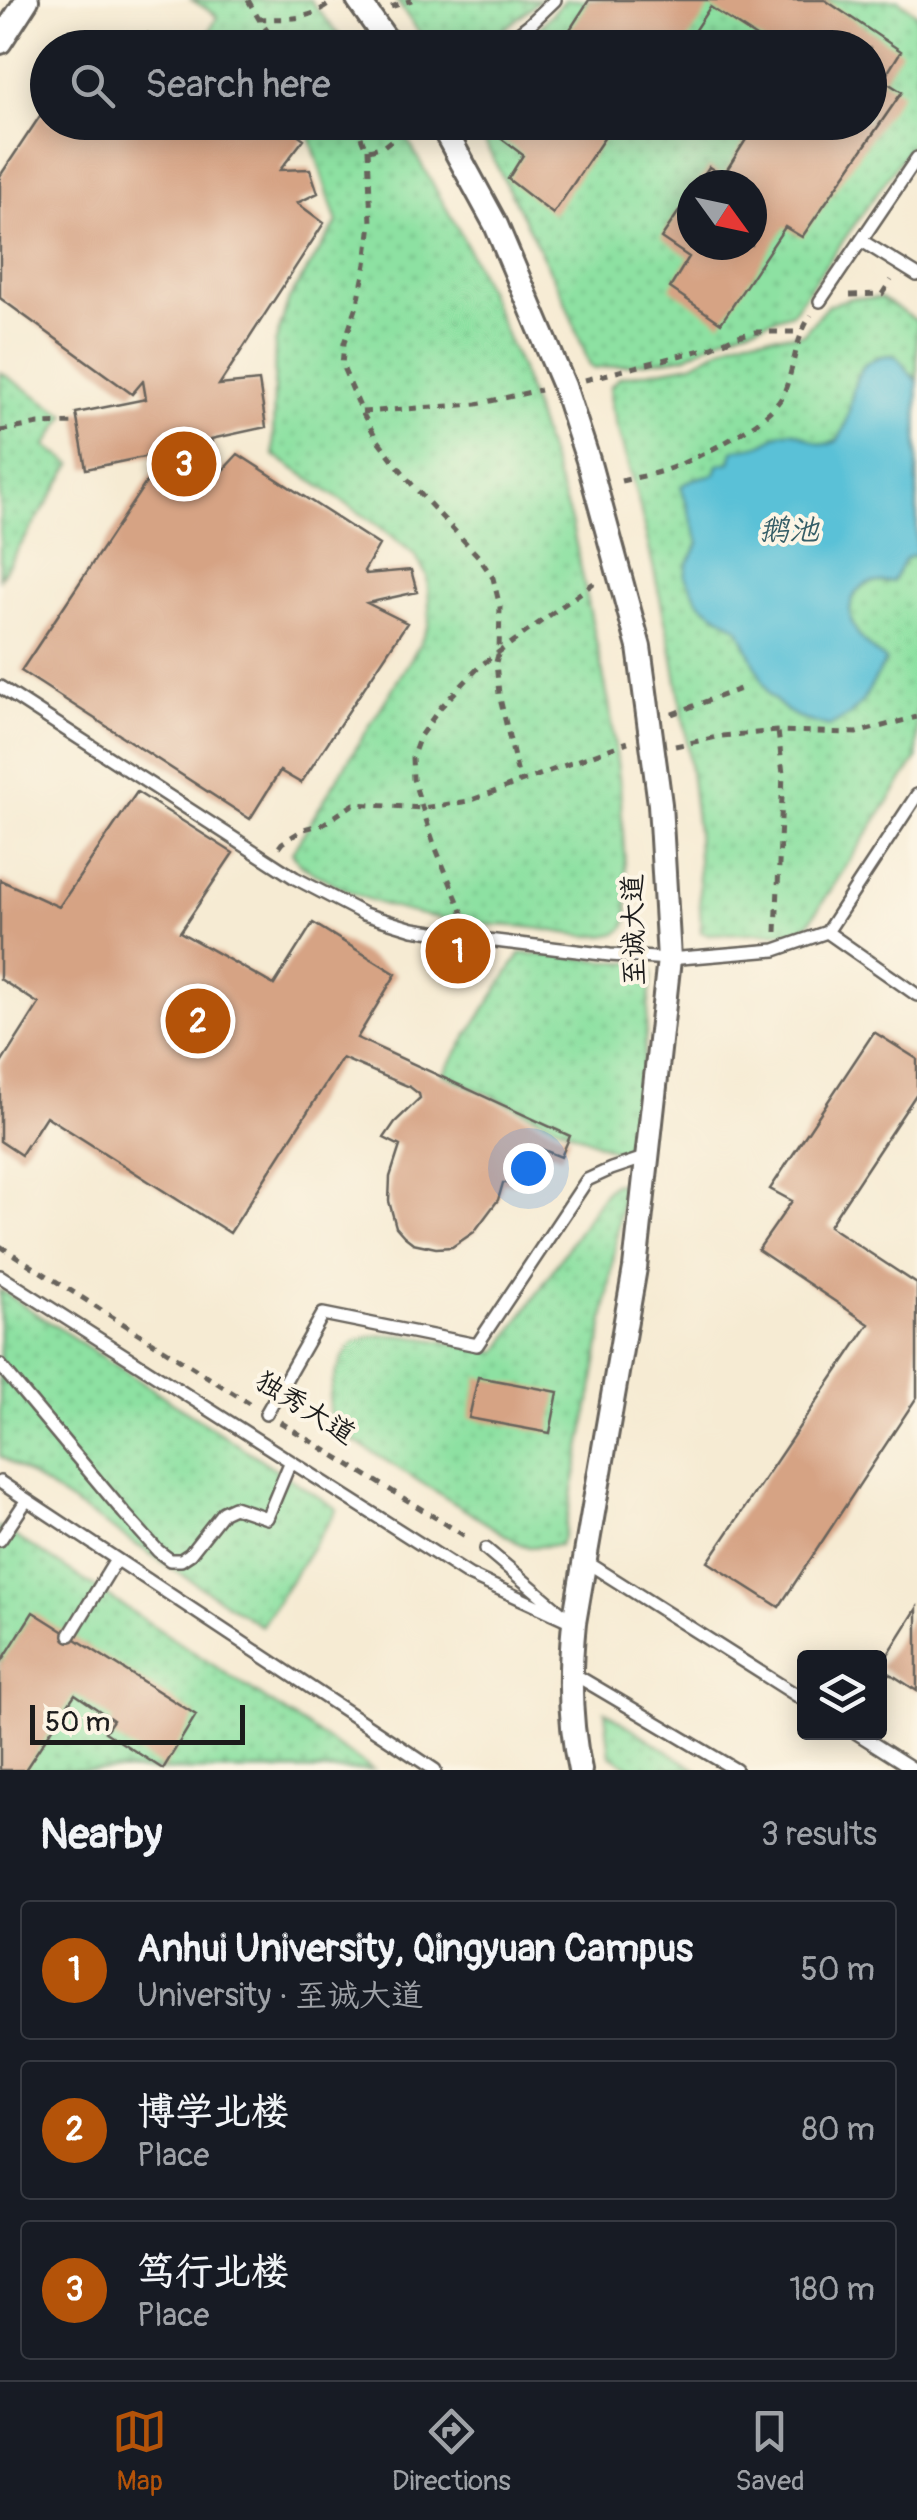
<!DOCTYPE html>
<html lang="en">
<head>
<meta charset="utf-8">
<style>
  :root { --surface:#171b24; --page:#20242c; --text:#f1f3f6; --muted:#9ea1a6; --line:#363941; --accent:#b45309 }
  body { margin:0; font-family:Pangolin,"LXGW WenKai TC",sans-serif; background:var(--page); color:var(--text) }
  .controls { position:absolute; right:30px; bottom:30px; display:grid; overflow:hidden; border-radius:10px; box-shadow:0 5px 25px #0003 }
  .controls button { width:90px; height:90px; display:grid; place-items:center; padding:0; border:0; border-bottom:2px solid var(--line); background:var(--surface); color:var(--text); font:50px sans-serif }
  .compass { position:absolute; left:677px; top:170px; width:90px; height:90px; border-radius:50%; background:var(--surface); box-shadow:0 5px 25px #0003; rotate:123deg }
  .scale { position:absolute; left:30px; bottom:25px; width:215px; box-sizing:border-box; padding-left:10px; border:5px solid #1c1c1c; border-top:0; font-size:28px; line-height:35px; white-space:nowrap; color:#1c1c1c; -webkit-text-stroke:8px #fcf5e5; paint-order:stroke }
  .you { position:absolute; left:528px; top:1168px; width:35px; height:35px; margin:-25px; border:8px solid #fff; border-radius:50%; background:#1a73e8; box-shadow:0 0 0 15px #1a73e833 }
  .badge { display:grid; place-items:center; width:65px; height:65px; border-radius:50%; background:var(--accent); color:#fff; font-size:32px; font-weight:700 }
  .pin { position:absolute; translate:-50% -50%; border:5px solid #fff; box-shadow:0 2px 10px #0006 }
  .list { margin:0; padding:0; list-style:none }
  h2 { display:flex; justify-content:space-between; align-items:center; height:130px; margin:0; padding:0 40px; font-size:42px }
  h2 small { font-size:32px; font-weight:400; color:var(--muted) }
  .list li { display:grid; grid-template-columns:65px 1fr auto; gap:30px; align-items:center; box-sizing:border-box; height:140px; margin:0 20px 20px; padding:0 20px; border:2px solid var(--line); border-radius:10px }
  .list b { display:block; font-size:38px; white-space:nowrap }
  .list p { margin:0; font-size:32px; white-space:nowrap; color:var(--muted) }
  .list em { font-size:32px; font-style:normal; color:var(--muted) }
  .icon { flex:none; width:55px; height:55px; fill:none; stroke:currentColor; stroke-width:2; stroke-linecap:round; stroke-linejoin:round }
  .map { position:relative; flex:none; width:917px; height:1770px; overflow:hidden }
  .search { position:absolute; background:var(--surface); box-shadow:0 5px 25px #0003; left:30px; right:30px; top:30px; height:110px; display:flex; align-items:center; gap:25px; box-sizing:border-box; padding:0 35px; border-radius:55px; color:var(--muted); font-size:38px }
  .sheet { height:610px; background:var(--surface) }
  nav { display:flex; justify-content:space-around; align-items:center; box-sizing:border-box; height:140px; border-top:2px solid var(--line); background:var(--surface); font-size:28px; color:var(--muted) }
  nav a { display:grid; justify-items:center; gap:5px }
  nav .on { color:var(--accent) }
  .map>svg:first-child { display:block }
  .grass { fill:url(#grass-dots); stroke:#547e5f; stroke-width:2.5; fill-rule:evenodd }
  .water { fill:#5ac1d7; stroke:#3b6e7a; stroke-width:2.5 }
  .building { fill:#d6a384 }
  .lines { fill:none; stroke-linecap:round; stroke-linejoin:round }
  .lane-casing { stroke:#68645c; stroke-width:16 }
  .street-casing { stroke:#68645c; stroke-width:28 }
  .path { stroke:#68645c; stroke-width:5; stroke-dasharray:8 8; stroke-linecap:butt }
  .lane { stroke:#fff; stroke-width:11 }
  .street { stroke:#fff; stroke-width:22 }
  .labels { text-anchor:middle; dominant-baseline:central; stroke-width:8; stroke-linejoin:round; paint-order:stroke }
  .street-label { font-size:28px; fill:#1c1c1c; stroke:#fcf5e5 }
  .water-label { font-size:30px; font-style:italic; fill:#355e67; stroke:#fcf5e5 }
</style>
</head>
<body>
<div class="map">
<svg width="917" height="1770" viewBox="0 0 917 1770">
  <defs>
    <pattern id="grass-dots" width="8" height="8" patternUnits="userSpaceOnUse" patternTransform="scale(2.5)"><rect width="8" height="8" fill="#8de1a2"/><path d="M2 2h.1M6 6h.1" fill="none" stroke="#79c08b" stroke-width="1.8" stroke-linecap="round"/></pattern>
  </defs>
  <rect width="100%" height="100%" fill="#fcf5e5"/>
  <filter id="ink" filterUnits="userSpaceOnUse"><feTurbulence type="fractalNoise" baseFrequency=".01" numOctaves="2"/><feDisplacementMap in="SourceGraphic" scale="20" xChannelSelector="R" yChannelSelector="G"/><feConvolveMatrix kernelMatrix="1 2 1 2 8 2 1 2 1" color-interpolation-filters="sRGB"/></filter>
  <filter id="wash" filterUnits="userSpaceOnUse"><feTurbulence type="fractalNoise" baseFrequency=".0048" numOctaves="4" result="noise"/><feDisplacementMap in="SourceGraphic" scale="40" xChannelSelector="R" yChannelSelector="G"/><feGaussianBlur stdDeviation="2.25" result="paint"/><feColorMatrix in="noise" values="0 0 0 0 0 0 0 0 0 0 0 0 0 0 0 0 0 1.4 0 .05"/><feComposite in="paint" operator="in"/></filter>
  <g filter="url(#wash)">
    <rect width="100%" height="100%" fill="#f6ebd3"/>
    <path class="grass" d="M 192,0 L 310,0 L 349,47 L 202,47 L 217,17 L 213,13 Z
      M 396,0 L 540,0 L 482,47 L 430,48 Z
      M 565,0 L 898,0 L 917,14 L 917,136 L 792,313 L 726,335 L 685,357 L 594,369 L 590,366 L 563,296 L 475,123 L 870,122 L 870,48 L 515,47 L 539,28 ZM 692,185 L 752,185 L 752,245 L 692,245 Z
      M 294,123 L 398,123 L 462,236 L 487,290 L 520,367 L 571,521 L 609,703 L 620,785 L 628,915 C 627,924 626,930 617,933 C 595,941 557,931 534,928 C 516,925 498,926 480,924 C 427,918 374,907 327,880 C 313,872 298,866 292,852 L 417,649 L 429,624 L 429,601 L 427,576 L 415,555 L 379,526 L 274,455 L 273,438 L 275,344 L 289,299 L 337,223 L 309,133 Z
      M 851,298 L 881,298 L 917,321 L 917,758 L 809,923 L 799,930 L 790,932 L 708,934 L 701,932 L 697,830 L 686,734 L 672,652 L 639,503 L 611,406 L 610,387 L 620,377 L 692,364 L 733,342 L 748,337 L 803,334 L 828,305 Z
      M 0,372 L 66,415 L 46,446 L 72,464 L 0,578 Z
      M 521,953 L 643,964 L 652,972 L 636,1133 L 634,1150 L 621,1154 L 443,1074 Z
      M 618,1183 L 622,1186 L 622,1194 C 608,1310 587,1424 563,1538 L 559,1545 L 529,1547 L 520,1544 L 332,1427 C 326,1413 330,1388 336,1373 C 340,1365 344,1352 351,1346 C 379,1320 462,1348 498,1352 L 604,1193 L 613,1184 Z
      M 0,1290 L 337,1509 L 261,1626 L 0,1456 Z
      M 0,1527 L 50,1558 L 373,1770 L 0,1770 Z
      M 605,1711 L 697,1770 L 634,1770 L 610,1755 Z"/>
    <path class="water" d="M 893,355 C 905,361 906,373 917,380 L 917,554 L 905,559 L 893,581 C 885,583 876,581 868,584 C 860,586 855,593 852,601 C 843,626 869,649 886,660 L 862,702 L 850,715 L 829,727 L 801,719 L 787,711 L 769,695 L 739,629 L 700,603 L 685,576 L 687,565 L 699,543 L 681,486 L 693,479 L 715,474 L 718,465 L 730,462 L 733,451 C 743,447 755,448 764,443 C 771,440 776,434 785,432 C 806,428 813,452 837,441 C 860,411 840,356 893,355 Z"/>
    <g id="blocks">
      <path class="building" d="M 589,0 L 825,0 L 901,51 L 883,80 L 902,92 L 802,237 L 785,227 L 721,323 L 670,288 L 689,257 L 661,238 L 692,192 L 692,245 L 752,245 L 752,185 L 697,185 L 709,167 L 723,176 L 757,122 L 870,122 L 870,48 L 773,48 L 710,7 L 683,48 L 558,48 Z
        M 94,33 L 115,48 L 85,48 Z
        M 148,33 L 170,48 L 139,48 Z
        M 48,104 L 48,122 L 281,122 L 304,139 L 280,170 L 310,169 L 318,193 L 297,203 L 324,223 L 219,385 L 259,381 L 266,427 L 211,439 L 215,454 L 199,479 L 208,486 L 238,454 L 379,545 L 364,571 L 366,574 L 411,570 L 417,592 L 367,603 L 407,623 L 301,783 L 280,771 L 250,819 L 21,671 L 151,475 L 162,472 L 158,454 L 86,469 L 76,413 L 146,399 L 143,381 L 132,394 L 0,298 L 0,176 Z
        M 508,122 L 615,122 L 553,214 L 508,179 L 523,155 L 499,137 Z
        M 137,792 L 233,853 L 180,932 L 274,985 L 313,923 L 396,974 L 357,1038 L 570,1136 L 561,1157 L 534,1146 L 530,1183 L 503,1183 L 498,1200 L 474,1232 L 452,1247 L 436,1248 L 413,1243 L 404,1236 L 396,1227 L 389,1201 L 390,1177 L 400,1146 L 384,1138 L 395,1122 L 420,1098 L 419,1094 L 410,1087 L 342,1058 L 230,1233 L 46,1116 L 21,1155 L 0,1141 L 0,1065 L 39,1004 L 0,979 L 0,880 L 59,907 Z
        M 874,1032 L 917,1059 L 917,1093 L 829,1226 L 917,1284 L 917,1397 L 779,1607 L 708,1562 L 869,1324 L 758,1250 L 792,1201 L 770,1189 Z
        M 478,1377 L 558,1392 L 550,1433 L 469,1418 Z
        M 917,1608 L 917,1691 L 880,1667 Z
        M 33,1612 L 196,1715 L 163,1769 L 105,1732 L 113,1720 L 75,1694 L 25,1770 L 0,1770 L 0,1664 Z"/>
    </g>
  </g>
  <g filter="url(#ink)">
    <use href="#blocks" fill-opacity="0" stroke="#68645c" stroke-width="2.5"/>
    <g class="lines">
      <defs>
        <path id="lane" d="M 499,48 L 530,24 L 555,0
          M 862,241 L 917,275
          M 820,301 L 917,158
          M 0,687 L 295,878 L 364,914 L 413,929 L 479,939 L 610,955 L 669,959 L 775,950 L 827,932 L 917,795
          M 827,932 L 917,995
          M 0,1276 L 469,1575 L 574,1623
          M 0,1365 L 124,1513 L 158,1551 L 170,1560 L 181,1560 L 190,1554 L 223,1512 L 234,1507 L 267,1518 L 290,1463
          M 266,1414 L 323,1314 L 477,1345 L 587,1180 L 611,1169 L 647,1157
          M 0,1482 L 435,1770
          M 0,1540 L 26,1501
          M 486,1549 L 563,1614
          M 585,1561 L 804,1700
          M 70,1635 L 116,1560
          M 572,1673 L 736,1770
          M 855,1732 L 915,1770"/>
        <path id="street" d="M 358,0 L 392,48
          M 0,42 L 27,0
          M 440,122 L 496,225 L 564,386 L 588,460 L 639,647 L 660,804 L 669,959 L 635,1268 L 574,1623 C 569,1672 569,1722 580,1770"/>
      </defs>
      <use href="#lane" class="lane-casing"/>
      <use href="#street" class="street-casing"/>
      <path class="path" d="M 248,0 L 260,21 L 280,48
        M 391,7 L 412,0
        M 258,19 C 291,18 307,22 335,0
        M 355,122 L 365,147 L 369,150 L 384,146 L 414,122
        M 368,149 L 371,223 L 366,264 L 358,303 L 344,343 L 342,365 L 363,414 L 377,439 L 414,487 L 478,556 L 493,578 L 500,607 L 499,651 L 496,662 L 499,694 L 520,783
        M 850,295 L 882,294 L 891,280
        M 585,380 L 713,347 L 734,337 L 755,332 L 800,332
        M 362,412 L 477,404 L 540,390
        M 0,431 L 39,424 L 78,423
        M 621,481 C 633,478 646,476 659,472 C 690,463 769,424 783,395 C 795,367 794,341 811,315
        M 672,714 L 740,689
        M 675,746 L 722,736 L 778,731 L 856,733 L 917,717
        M 279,847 L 282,843 L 304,829 L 323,824 L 354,804 L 423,808 L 469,801 L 628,742
        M 464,916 L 434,844 L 413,779 L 412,758 L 420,736 L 440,708 L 481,665 L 598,580
        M 776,932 L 783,774 L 778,731
        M 0,1246 L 249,1403
        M 280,1422 L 470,1539"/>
      <use href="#lane" class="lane"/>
      <use href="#street" class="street"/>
    </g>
  </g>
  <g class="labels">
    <g class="street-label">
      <text transform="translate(634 930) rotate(-91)">至诚大道</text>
      <text transform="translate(305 1408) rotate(32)">独秀大道</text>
    </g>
    <g class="water-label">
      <text x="789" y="530">鹅池</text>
    </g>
  </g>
</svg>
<div class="controls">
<button><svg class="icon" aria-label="layers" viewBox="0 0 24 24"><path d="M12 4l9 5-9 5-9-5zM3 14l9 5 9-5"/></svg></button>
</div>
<svg class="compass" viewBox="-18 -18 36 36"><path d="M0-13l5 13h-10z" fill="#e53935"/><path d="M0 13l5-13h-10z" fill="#9ea1a6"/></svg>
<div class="scale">50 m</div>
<div class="you"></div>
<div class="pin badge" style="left:458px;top:951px">1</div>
<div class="pin badge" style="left:198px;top:1021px">2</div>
<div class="pin badge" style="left:184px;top:464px">3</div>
<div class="search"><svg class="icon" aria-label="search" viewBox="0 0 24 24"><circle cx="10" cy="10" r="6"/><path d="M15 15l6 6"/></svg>Search here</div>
</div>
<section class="sheet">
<h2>Nearby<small>3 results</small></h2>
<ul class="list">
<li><span class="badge">1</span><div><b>Anhui University, Qingyuan Campus</b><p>University · 至诚大道</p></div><em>50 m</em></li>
<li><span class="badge">2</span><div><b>博学北楼</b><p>Place</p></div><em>80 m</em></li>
<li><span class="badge">3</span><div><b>笃行北楼</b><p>Place</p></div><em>180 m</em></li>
</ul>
</section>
<nav>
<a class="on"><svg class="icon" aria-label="map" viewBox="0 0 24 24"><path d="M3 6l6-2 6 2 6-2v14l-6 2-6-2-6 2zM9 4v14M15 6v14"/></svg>Map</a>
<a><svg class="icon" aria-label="directions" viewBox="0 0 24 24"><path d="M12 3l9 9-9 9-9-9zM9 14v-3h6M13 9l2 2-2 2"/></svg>Directions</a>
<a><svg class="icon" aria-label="saved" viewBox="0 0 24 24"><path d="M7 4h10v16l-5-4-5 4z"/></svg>Saved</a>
</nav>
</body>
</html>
